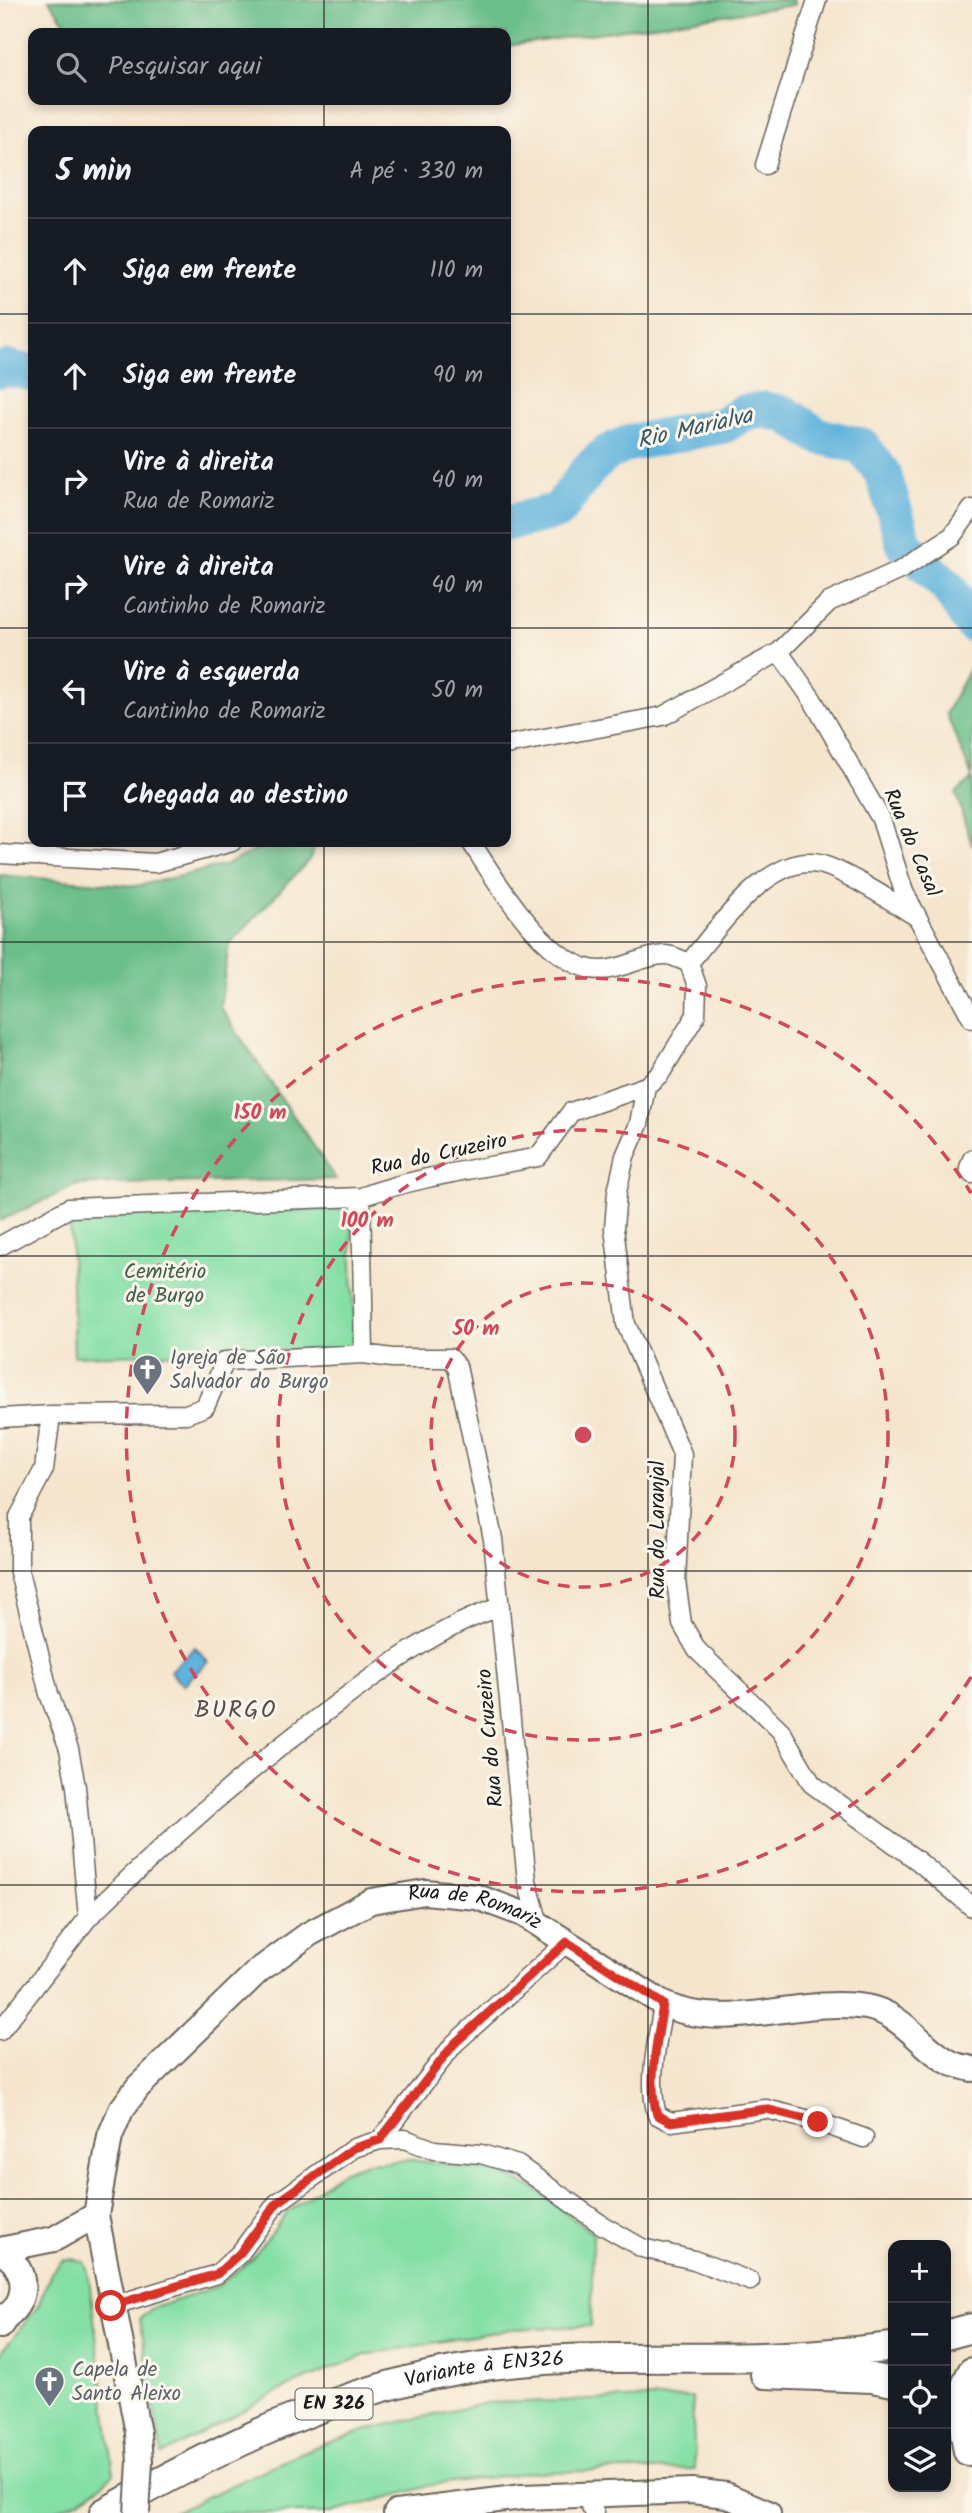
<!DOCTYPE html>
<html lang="pt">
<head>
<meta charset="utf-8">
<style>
  :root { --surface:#171b24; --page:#20242c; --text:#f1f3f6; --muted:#9ea1a6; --line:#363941 }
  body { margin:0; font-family:Kalam,sans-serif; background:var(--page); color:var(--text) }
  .controls { position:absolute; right:21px; bottom:21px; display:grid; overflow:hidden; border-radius:14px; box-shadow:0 4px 10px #0003 }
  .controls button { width:63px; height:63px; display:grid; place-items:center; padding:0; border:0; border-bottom:2px solid var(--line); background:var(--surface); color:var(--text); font:35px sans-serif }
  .stop { position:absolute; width:21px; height:21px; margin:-16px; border:5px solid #d93025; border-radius:50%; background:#fff }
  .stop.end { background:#d93025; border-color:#fff; box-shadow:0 2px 7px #0008 }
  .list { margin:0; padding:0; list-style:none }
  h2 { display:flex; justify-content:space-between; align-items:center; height:91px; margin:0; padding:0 28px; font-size:30px }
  h2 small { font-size:23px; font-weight:400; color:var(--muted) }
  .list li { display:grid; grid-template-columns:46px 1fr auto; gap:21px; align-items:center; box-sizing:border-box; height:105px; padding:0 28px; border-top:2px solid var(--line) }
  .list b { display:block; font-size:26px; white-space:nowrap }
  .list p { margin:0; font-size:23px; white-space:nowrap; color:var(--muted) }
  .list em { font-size:23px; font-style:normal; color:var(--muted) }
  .icon { flex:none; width:38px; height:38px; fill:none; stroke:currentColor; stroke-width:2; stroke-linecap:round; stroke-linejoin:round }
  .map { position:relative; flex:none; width:972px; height:2513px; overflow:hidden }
  .search { position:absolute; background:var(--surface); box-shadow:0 4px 10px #0003; left:28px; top:28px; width:483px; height:77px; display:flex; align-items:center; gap:18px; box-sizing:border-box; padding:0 24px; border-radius:14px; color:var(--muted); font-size:26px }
  .panel { position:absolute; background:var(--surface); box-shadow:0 4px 10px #0003; left:28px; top:126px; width:483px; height:721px; border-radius:14px }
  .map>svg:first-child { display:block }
  .green { fill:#84dfa5; stroke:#507e60; stroke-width:2 }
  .forest { fill:#6bbe8a; stroke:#446d53; stroke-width:2 }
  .water { fill:#60b3dc; stroke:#3e687c; stroke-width:2 }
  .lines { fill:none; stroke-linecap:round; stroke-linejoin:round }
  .river { stroke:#60b3dc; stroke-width:37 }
  .street-casing { stroke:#68625a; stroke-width:21 }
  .secondary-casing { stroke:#68625a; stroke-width:28 }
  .primary-casing { stroke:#68625a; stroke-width:32 }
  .street { stroke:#fff; stroke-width:18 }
  .secondary { stroke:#fff; stroke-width:24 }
  .primary { stroke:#fff; stroke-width:28 }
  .secondary-bridge-casing { stroke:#68625a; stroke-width:28; stroke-linecap:butt }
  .secondary-bridge { stroke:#fff; stroke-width:24 }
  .route { stroke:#d93025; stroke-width:9 }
  .grid { fill:none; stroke:#1c1c1c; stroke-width:2; stroke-opacity:0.55 }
  .ring { fill:none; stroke:#d1495b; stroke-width:3.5; stroke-dasharray:12 9 }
  .labels { text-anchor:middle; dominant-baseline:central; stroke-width:6; stroke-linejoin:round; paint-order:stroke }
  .shield { fill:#fbf7ec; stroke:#5f5e5a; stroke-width:2 }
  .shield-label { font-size:19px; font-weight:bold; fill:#1c1c1c }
  .street-label { font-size:21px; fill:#1c1c1c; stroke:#fbf7ec }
  .park-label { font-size:21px; fill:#40604c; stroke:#fbf7ec }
  .worship-label { font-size:21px; fill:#5b616d; stroke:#fbf7ec; text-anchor:start }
  .water-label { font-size:23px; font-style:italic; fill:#375869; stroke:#fbf7ec }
  .quarter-label { font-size:24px; letter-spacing:2px; fill:#604c47; stroke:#fbf7ec }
  .centre { fill:#d1495b; stroke:#fbf7ec; stroke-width:3.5 }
  .ring-label { font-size:21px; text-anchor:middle; font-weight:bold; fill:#d1495b; stroke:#fbf7ec; stroke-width:6; stroke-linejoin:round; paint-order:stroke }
</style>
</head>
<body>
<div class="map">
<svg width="972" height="2513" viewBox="0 0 972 2513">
  <rect width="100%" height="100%" fill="#fbf7ec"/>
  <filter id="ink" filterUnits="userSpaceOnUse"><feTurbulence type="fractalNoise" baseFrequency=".0143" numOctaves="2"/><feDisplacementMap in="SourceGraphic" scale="14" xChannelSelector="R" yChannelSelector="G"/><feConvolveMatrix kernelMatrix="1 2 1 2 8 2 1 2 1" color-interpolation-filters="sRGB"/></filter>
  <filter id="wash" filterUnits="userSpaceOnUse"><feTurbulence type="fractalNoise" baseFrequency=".00686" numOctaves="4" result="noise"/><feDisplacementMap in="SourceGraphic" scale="28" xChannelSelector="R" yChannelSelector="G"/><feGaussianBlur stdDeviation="1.57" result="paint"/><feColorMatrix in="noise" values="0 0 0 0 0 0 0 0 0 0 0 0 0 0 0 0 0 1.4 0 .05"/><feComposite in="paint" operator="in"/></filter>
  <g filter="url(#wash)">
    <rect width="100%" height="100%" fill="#f5e5cd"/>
    <path class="green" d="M 351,1209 L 354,1349 L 74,1356 L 70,1216 Z
      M 411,2160 L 496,2171 L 537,2190 L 593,2234 L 591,2326 L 511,2329 L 366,2355 L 285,2388 L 162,2455 L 140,2319 L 151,2309 L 218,2286 L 250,2260 L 287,2213 L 341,2172 L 367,2163 Z
      M 74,2259 L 84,2262 L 88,2272 L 114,2474 C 74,2512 53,2513 0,2513 L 0,2354 L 38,2306 L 51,2273 L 62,2261 Z
      M 692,2397 L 695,2469 L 534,2472 L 437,2484 L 331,2513 L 172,2513 L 309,2449 L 373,2428 L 486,2403 Z"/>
    <path class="forest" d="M 49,0 L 794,0 L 794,5 L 506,46 L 506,33 L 72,33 Z
      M 972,663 L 972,777 L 946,713 Z
      M 972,778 L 972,846 L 956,793 Z
      M 271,842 L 317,842 L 310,859 L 229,945 L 220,1007 L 336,1179 L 77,1185 L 0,1221 L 0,875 L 137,886 L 226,865 Z"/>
    <path class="water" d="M 195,1647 L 208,1662 L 183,1685 L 170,1671 Z"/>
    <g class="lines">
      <path class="river" d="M 0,370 L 6,368 L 33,373
        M 506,523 L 558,511 L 590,468 L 607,453 L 629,443 L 724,425 L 743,413 L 765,410 L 785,414 L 819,436 L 862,446 L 883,474 L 905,546 L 947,586 L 972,624"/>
    </g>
  </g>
  <g filter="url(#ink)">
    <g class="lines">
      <defs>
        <path id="street" d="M 765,165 L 817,0
          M 779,652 L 812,699 L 881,819 L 904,892 L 972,1019
          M 506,745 L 663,716 L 779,652 L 829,602 L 902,569 L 952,536 L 972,509
          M 0,854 L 155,863 L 232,842
          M 689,963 C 717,929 769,853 819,864 C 841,868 896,904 917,917
          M 646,1086 L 639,1124 L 625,1156 L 617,1192 L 614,1228 L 626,1324 L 682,1454 L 676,1581 L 682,1624 L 697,1650 L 781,1731 L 812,1784 L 918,1861 L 972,1907
          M 972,1159 L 969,1168 L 972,1174
          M 361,1197 L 364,1354
          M 0,1246 L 69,1208 L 361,1197 C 419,1176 478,1169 538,1157 L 571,1112 L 646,1086 L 660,1074 L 696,1015 L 697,986 L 689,963 C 681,960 671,954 664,955 C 642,956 622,970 601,970 C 549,971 496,881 471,842
          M 0,1418 L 51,1415 L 186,1414 L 205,1407 L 225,1361 L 364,1354 L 392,1358 L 450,1358 L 457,1366 L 493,1539 L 527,1881 L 539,1924
          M 88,1918 C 167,1840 249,1768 339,1702 C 388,1665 441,1626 500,1607
          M 663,2004 C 658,2040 647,2080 657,2115 L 671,2122 L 766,2109 L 818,2122 L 864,2138
          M 0,2031 L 88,1918 L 76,1787 L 69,1749 L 49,1694 L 19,1572 L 19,1517 L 44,1469 L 51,1415
          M 380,2140 L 454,2044 L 567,1942
          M 111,2306 L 217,2274 L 240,2253 L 277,2203 L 354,2148 L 380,2140 L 405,2139 L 434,2150 L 481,2154 L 518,2165 L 602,2225 L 642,2248 L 694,2260 L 750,2281
          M 583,2493 L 595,2513"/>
        <g id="secondary">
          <path d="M 0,2250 L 54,2239 L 96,2215"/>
          <path d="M 0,2252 C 30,2266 30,2306 0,2320"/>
          <path id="s1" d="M 138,2433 L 96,2215 L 110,2136 L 121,2110 L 138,2087 L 258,1971 L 309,1934 L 371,1901 L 425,1892 L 477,1897 L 523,1914 L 663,2004 C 729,2034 798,1996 866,2007 C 903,2013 922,2049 951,2063 C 957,2066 965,2067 972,2069"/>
          <path d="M 396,2513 L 522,2497 L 692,2491 L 726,2495 L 768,2513"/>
        </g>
        <g id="primary">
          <path d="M 0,2324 L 4,2318"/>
          <path d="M 946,2335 L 972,2328"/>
          <path d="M 765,2374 L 872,2378 L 893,2382"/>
          <path d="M 968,2451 C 963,2423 957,2398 972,2372"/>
          <path id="s2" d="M 104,2513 C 219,2448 343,2386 476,2367 C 571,2353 666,2360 761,2357 C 806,2356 849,2352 893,2347"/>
        </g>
      </defs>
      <use href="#street" class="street-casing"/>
      <use href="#secondary" class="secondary-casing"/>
      <use href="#primary" class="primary-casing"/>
      <use href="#street" class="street"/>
      <use href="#secondary" class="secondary"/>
      <use href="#primary" class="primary"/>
      <defs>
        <path id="secondary-bridge" d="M 137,2513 L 140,2462 L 138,2433"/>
      </defs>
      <use href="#secondary-bridge" class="secondary-bridge-casing"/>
      <use href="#secondary-bridge" class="secondary-bridge"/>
    </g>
  </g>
  <g class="lines" filter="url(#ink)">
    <path class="route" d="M 111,2306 L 217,2274 L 240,2253 L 277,2203 L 354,2148 L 380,2140 L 454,2044 L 567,1942 L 663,2004 C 658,2040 647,2080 657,2115 L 671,2122 L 766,2109 L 818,2122"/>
  </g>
  <path class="grid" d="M 324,0 L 324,33M 648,0 L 648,2513M 324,100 L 324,131M 0,314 L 33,314M 506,314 L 972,314M 0,628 L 33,628M 506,628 L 972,628M 324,842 L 324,2513M 0,942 L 972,942M 0,1256 L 972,1256M 0,1571 L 972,1571M 0,1885 L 972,1885M 0,2199 L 972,2199"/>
  <g class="ring">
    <circle cx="583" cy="1435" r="152"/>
    <circle cx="583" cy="1435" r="305"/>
    <path d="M971 1677A457 457 0 1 1 971 1193"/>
  </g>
  <defs>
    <symbol id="church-pin" viewBox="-11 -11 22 30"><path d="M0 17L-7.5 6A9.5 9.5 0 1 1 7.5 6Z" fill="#6b7280" stroke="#fbf7ec"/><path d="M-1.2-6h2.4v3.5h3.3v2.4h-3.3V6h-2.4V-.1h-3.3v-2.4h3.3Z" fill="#fff"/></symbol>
  </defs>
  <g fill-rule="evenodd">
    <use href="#church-pin" x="130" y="1352" width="35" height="47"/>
    <use href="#church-pin" x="32" y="2364" width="35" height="47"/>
  </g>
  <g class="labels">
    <rect class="shield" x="295.5" y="2388.5" width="77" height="31" rx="5"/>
    <g class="shield-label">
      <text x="334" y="2404">EN 326</text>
    </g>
    <g class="street-label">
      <text transform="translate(911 843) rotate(67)">Rua do Casal</text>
      <text transform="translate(439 1155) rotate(-12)">Rua do Cruzeiro</text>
      <text transform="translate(658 1530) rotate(-90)">Rua do Laranjal</text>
      <text transform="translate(491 1738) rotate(-95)">Rua do Cruzeiro</text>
      <text stroke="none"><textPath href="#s1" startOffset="766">Rua de Romariz</textPath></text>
      <text stroke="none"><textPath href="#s2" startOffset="410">Variante à EN326</textPath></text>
    </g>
    <g class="park-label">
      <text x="165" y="1272">Cemitério<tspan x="165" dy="24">de Burgo</tspan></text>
    </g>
    <g class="worship-label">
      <text x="170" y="1358">Igreja de São<tspan x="170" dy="24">Salvador do Burgo</tspan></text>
      <text x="72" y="2370">Capela de<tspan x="72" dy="24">Santo Aleixo</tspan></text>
    </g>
    <g class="water-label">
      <text transform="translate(695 429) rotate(-13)">Rio Marialva</text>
    </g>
    <g class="quarter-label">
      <text x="236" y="1710">BURGO</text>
    </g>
  </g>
  <circle cx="583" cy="1435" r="10" class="centre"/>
  <g class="ring-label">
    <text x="260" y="1119">150 m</text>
    <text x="367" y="1227">100 m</text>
    <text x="476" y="1335">50 m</text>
  </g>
</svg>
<div class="controls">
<button>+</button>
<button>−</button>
<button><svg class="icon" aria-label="locate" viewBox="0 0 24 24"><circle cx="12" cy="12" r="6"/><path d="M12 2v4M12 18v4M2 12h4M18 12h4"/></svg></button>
<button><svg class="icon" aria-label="layers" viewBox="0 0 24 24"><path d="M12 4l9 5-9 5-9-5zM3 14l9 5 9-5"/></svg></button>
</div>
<div class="stop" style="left:111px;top:2306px"></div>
<div class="stop end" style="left:818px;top:2122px"></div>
<div class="search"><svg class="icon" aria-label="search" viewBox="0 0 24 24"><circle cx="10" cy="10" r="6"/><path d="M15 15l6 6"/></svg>Pesquisar aqui</div>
<section class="panel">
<h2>5 min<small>A pé · 330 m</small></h2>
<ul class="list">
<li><svg class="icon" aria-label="ahead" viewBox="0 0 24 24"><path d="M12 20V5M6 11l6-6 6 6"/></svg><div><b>Siga em frente</b></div><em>110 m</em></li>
<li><svg class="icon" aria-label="ahead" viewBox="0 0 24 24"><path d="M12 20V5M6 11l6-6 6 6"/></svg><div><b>Siga em frente</b></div><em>90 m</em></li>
<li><svg class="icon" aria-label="right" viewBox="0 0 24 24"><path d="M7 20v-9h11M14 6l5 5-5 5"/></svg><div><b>Vire à direita</b><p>Rua de Romariz</p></div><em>40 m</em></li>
<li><svg class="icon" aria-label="right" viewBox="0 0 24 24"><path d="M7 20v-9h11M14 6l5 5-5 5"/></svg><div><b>Vire à direita</b><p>Cantinho de Romariz</p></div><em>40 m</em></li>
<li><svg class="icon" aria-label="left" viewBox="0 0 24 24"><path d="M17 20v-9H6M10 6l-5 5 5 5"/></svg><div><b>Vire à esquerda</b><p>Cantinho de Romariz</p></div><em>50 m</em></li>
<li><svg class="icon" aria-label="arrive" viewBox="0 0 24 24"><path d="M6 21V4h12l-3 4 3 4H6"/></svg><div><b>Chegada ao destino</b></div></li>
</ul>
</section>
</div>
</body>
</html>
